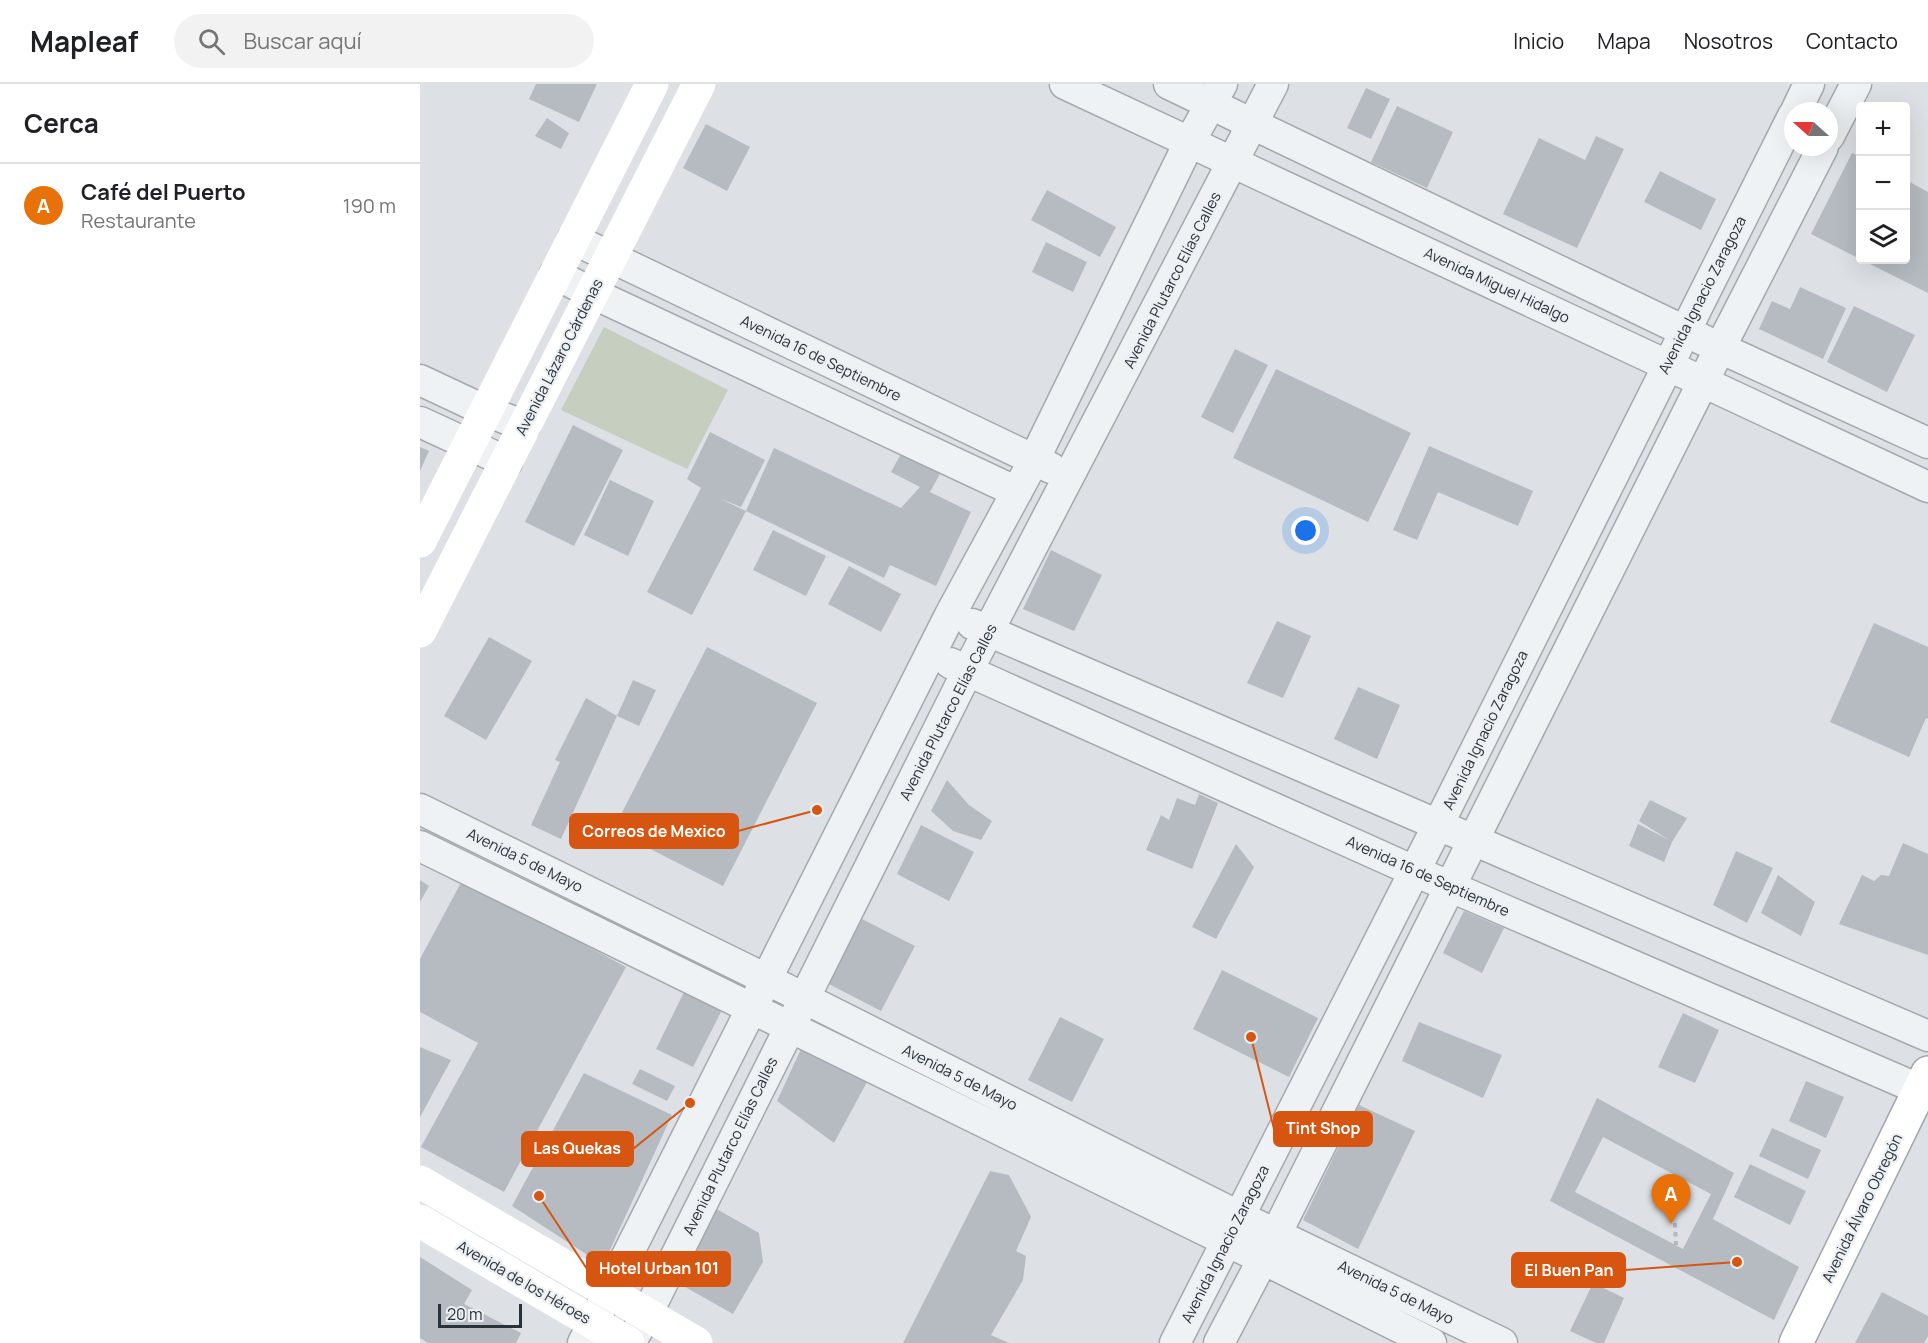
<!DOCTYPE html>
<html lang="es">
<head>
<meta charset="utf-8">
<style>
  :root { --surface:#fff; --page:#f2f2f2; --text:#202124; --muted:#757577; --line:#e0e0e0; --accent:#0f766e }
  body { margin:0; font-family:Manrope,sans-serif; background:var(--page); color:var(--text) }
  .controls { position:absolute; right:18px; top:18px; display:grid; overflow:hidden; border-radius:6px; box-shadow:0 6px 24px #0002 }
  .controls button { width:54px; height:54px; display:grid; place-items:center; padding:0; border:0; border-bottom:2px solid var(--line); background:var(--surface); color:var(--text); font:30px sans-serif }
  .compass { position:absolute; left:1364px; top:18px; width:54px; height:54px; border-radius:50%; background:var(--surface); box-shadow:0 6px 24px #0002; rotate:291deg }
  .scale { position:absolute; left:18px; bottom:15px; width:84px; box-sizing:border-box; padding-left:6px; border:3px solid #29313a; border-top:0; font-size:16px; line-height:21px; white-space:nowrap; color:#29313a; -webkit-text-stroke:4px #ecf0f3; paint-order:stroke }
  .you { position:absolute; left:886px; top:447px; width:21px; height:21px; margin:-15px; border:4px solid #fff; border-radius:50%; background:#1a73e8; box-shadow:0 0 0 9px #1a73e833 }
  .badge { display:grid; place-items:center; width:39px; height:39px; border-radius:50%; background:var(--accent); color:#fff; font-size:20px; font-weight:700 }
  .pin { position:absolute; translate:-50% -50px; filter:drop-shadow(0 2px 3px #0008) }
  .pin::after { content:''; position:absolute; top:32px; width:21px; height:18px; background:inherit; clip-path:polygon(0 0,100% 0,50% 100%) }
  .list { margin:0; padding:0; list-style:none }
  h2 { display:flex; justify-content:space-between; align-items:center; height:78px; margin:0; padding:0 24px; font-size:26px }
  h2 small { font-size:20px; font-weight:400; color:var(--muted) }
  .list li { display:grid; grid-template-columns:39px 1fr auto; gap:18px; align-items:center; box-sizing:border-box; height:84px; padding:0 24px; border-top:2px solid var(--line) }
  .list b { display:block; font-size:22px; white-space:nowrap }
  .list p { margin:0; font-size:20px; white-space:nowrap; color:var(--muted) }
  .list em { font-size:20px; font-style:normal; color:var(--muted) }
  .icon { flex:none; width:33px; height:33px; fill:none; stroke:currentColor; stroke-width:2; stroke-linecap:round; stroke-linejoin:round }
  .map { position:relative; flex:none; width:1508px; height:1259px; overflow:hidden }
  header { display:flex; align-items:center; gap:36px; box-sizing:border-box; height:84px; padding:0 30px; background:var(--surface); border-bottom:2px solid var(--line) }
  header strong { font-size:28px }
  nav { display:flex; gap:33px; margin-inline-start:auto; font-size:21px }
  .search { width:420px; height:54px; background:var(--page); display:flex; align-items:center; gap:15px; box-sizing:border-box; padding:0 21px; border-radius:33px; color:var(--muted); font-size:22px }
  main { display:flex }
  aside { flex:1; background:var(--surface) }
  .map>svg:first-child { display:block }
  .green { fill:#c5cebf }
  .building { fill:#b5bbc1; fill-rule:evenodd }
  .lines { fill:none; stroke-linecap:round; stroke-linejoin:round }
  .street-casing { stroke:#a3a9ae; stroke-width:33 }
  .primary-casing { stroke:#9ea7af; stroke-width:36 }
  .path { stroke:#b4b8bc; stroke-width:4; stroke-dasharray:4.5 4.5; stroke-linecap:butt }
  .street { stroke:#eff2f4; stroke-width:30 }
  .secondary { stroke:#fff; stroke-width:33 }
  .primary { stroke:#fff; stroke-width:33 }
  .labels { text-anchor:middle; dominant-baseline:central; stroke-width:4.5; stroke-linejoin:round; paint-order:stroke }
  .street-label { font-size:15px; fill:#29313a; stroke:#ecf0f3 }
  .leader { fill:none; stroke:#d55511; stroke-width:2 }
  .callout-dot { fill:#d55511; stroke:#ecf0f3; stroke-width:2 }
  .callout { fill:#d55511; stroke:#d55511; stroke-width:2 }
  .callout-label { font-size:16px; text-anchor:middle; font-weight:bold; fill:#fff }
</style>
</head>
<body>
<header>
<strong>Mapleaf</strong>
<div class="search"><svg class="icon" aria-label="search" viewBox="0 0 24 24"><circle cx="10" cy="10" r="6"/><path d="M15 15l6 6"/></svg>Buscar aquí</div>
<nav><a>Inicio</a><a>Mapa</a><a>Nosotros</a><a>Contacto</a></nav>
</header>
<main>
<aside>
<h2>Cerca<small></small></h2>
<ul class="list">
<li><span class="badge" style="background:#e8710a">A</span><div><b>Café del Puerto</b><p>Restaurante</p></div><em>190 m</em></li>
</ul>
</aside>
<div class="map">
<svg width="1508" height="1259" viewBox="0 0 1508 1259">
  <rect width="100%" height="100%" fill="#dde1e5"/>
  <path class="green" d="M 184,243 L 308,306 L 267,385 L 141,326 Z"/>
  <path class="building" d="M 116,0 L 177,0 L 159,38 L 109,15 Z
    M 946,4 L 970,15 L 951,55 L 927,44 Z
    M 977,22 L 1033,48 L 1007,104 L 951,78 Z
    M 127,34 L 149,49 L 141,65 L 115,52 Z
    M 286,40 L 330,63 L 307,107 L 263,84 Z
    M 1176,52 L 1204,65 L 1157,164 L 1083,130 L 1119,54 L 1165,76 Z
    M 1432,69 L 1440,73 L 1440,175 L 1391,150 Z
    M 1240,87 L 1296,115 L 1281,146 L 1224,118 Z
    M 1486,96 L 1508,108 L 1508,209 L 1442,176 L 1486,176 Z
    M 627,106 L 696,143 L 680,173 L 611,136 Z
    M 626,158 L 667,178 L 653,208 L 612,188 Z
    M 1380,203 L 1426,224 L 1403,275 L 1339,245 L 1352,217 L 1370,225 Z
    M 1434,222 L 1495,251 L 1467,308 L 1407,278 Z
    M 815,265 L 848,281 L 813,349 L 781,333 Z
    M 856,285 L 991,349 L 948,438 L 813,374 Z
    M 153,341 L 203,366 L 154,462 L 105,438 Z
    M 290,348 L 345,376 L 321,423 L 299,414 L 326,427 L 272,531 L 227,508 L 281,404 L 267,395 Z
    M 1009,362 L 1113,407 L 1098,442 L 1018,408 L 997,456 L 973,446 Z
    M 0,363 L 9,367 L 0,387 Z
    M 354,364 L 481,424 L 500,403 L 471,388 L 482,368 L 521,388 L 510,408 L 551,428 L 516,502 L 470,481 L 464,494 L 326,427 Z
    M 190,396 L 234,417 L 208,472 L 164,451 Z
    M 353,446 L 406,472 L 386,512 L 333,486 Z
    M 631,466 L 682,491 L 654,547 L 603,525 Z
    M 429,482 L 481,510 L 461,548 L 408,520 Z
    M 857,537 L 891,552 L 863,614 L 827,599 Z
    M 1454,539 L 1508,563 L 1508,635 L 1506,634 L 1489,673 L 1410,638 Z
    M 69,553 L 112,577 L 66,656 L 24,632 Z
    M 287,563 L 397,619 L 303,802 L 193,746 Z
    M 213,596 L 236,606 L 219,642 L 197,632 L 141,755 L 111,741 L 140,678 L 135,676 L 166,614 L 197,632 Z
    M 938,603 L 980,621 L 957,675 L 914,655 Z
    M 527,696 L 549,721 L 572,737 L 561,756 L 533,747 L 511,727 Z
    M 779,710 L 798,719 L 772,785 L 726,766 L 741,731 L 749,736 L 757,714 L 775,721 Z
    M 1230,716 L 1267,734 L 1252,758 L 1244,778 L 1209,762 L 1218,740 L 1249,756 L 1219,737 Z
    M 501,741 L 554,768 L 529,817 L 477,790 Z
    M 1483,759 L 1508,770 L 1508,871 L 1419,840 L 1442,791 L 1454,797 L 1461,791 L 1469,792 Z
    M 816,760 L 834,783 L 796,855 L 772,843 Z
    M 1316,767 L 1353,784 L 1327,839 L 1293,821 Z
    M 1358,791 L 1395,818 L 1381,852 L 1341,829 Z
    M 43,795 L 206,883 L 84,1108 L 1,1063 L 58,959 L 0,928 L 0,875 Z
    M 0,796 L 9,802 L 0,818 Z
    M 1044,827 L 1084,844 L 1062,889 L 1023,869 Z
    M 442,835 L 495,862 L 461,927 L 409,900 Z
    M 802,886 L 898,934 L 869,993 L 773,945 Z
    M 264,908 L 302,926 L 273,983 L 236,965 Z
    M 1263,929 L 1299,946 L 1275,999 L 1238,983 Z
    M 640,933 L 684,955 L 652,1018 L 608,996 Z
    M 999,938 L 1082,971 L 1063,1014 L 982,977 Z
    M 0,963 L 31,976 L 0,1033 Z
    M 381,965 L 447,998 L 414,1059 L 357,1017 Z
    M 220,985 L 255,1002 L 247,1017 L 212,1000 Z
    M 164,989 L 252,1031 L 183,1181 L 92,1122 Z
    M 1386,997 L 1424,1013 L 1406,1054 L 1369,1037 Z
    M 1177,1014 L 1314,1089 L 1293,1135 L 1379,1183 L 1354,1236 L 1130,1117 ZM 1183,1053 L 1291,1110 L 1263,1165 L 1155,1108 Z
    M 939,1021 L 995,1047 L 938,1165 L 883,1136 Z
    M 1352,1044 L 1401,1066 L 1388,1095 L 1339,1072 Z
    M 1330,1080 L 1386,1107 L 1370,1141 L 1314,1113 Z
    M 570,1087 L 589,1091 L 611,1133 L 596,1167 L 606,1172 L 603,1196 L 571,1251 L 589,1259 L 483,1259 Z
    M 293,1123 L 339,1149 L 343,1178 L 313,1230 L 251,1195 Z
    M 0,1173 L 52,1206 L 44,1220 L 101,1249 L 96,1259 L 8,1259 L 0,1254 Z
    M 1173,1199 L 1204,1214 L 1184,1259 L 1176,1259 L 1150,1247 Z
    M 1462,1208 L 1508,1232 L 1508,1252 L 1504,1259 L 1435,1259 Z"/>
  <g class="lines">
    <defs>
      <path id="street" d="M 645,0 L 1508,403
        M 749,0 L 1300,264 L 1508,359
        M 1376,27 L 1389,0
        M 1409,52 L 1436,0
        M 153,155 L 631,384
        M 135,190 L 172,209 L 597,408
        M 0,296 L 66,327 L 105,342
        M 0,338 L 87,378
        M 552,540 L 1508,952
        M 530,579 L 994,787 L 1508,1009
        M 0,725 L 346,895 L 820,1133 L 1082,1259
        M 0,762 L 807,1157 L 1011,1259
        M 163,1259 L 530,531 L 614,376 L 769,59 L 802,0
        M 210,1259 L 227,1230 L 548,586 L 853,0
        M 755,1259 L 1018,741 L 1373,32
        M 799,1259 L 856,1150 L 1300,264 L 1403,63"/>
      <path id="primary" d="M 1376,1259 L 1508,989"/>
    </defs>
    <use href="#street" class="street-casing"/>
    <use href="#primary" class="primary-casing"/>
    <path class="path" d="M 1255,1139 L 1256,1161"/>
    <use href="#street" class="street"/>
    <path class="secondary" d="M 0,457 L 232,0
      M 0,547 L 279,0
      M 0,1098 L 276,1259
      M 0,1137 L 208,1259"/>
    <use href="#primary" class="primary"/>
  </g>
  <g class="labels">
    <g class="street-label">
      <text transform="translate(752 196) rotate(-63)">Avenida Plutarco Elías Calles</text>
      <text transform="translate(1077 201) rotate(25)">Avenida Miguel Hidalgo</text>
      <text transform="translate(1282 211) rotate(-63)">Avenida Ignacio Zaragoza</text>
      <text transform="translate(139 273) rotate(-63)">Avenida Lázaro Cárdenas</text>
      <text transform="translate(401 274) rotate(26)">Avenida 16 de Septiembre</text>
      <text transform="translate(528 628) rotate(-63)">Avenida Plutarco Elías Calles</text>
      <text transform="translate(1065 646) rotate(-64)">Avenida Ignacio Zaragoza</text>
      <text transform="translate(105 776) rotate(26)">Avenida 5 de Mayo</text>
      <text transform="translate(1008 792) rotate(24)">Avenida 16 de Septiembre</text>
      <text transform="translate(540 993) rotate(27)">Avenida 5 de Mayo</text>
      <text transform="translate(310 1062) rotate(-64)">Avenida Plutarco Elías Calles</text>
      <text transform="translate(1442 1124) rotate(-64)">Avenida Álvaro Obregón</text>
      <text transform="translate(805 1160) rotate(-63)">Avenida Ignacio Zaragoza</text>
      <text transform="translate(104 1198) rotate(30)">Avenida de los Héroes</text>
      <text transform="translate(976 1208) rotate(26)">Avenida 5 de Mayo</text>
    </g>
  </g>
  <path class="leader" d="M397 726L318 747M831 953L854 1045M270 1019L213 1065M119 1112L167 1185M1317 1178L1205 1186"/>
  <g class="callout-dot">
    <circle cx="397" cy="726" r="6"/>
    <circle cx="831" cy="953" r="6"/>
    <circle cx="270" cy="1019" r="6"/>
    <circle cx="119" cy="1112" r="6"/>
    <circle cx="1317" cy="1178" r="6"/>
  </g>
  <g class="callout">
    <rect x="150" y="730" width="168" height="34" rx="6"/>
    <rect x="854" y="1028" width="98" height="34" rx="6"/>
    <rect x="102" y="1048" width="111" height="34" rx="6"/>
    <rect x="167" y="1168" width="143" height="34" rx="6"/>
    <rect x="1092" y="1169" width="113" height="34" rx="6"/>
  </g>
  <g class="callout-label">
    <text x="234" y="753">Correos de Mexico</text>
    <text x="903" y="1050">Tint Shop</text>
    <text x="157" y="1070">Las Quekas</text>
    <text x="239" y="1190">Hotel Urban 101</text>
    <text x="1149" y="1192">El Buen Pan</text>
  </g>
</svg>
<div class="controls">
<button>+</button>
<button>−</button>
<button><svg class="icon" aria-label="layers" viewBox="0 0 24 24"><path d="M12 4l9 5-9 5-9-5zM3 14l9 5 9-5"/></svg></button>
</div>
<svg class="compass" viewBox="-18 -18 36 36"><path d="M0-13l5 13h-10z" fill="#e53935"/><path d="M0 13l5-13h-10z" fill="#757577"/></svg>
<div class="scale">20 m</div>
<div class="you"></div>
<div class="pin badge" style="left:1251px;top:1140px;background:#e8710a">A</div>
</div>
</main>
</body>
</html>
